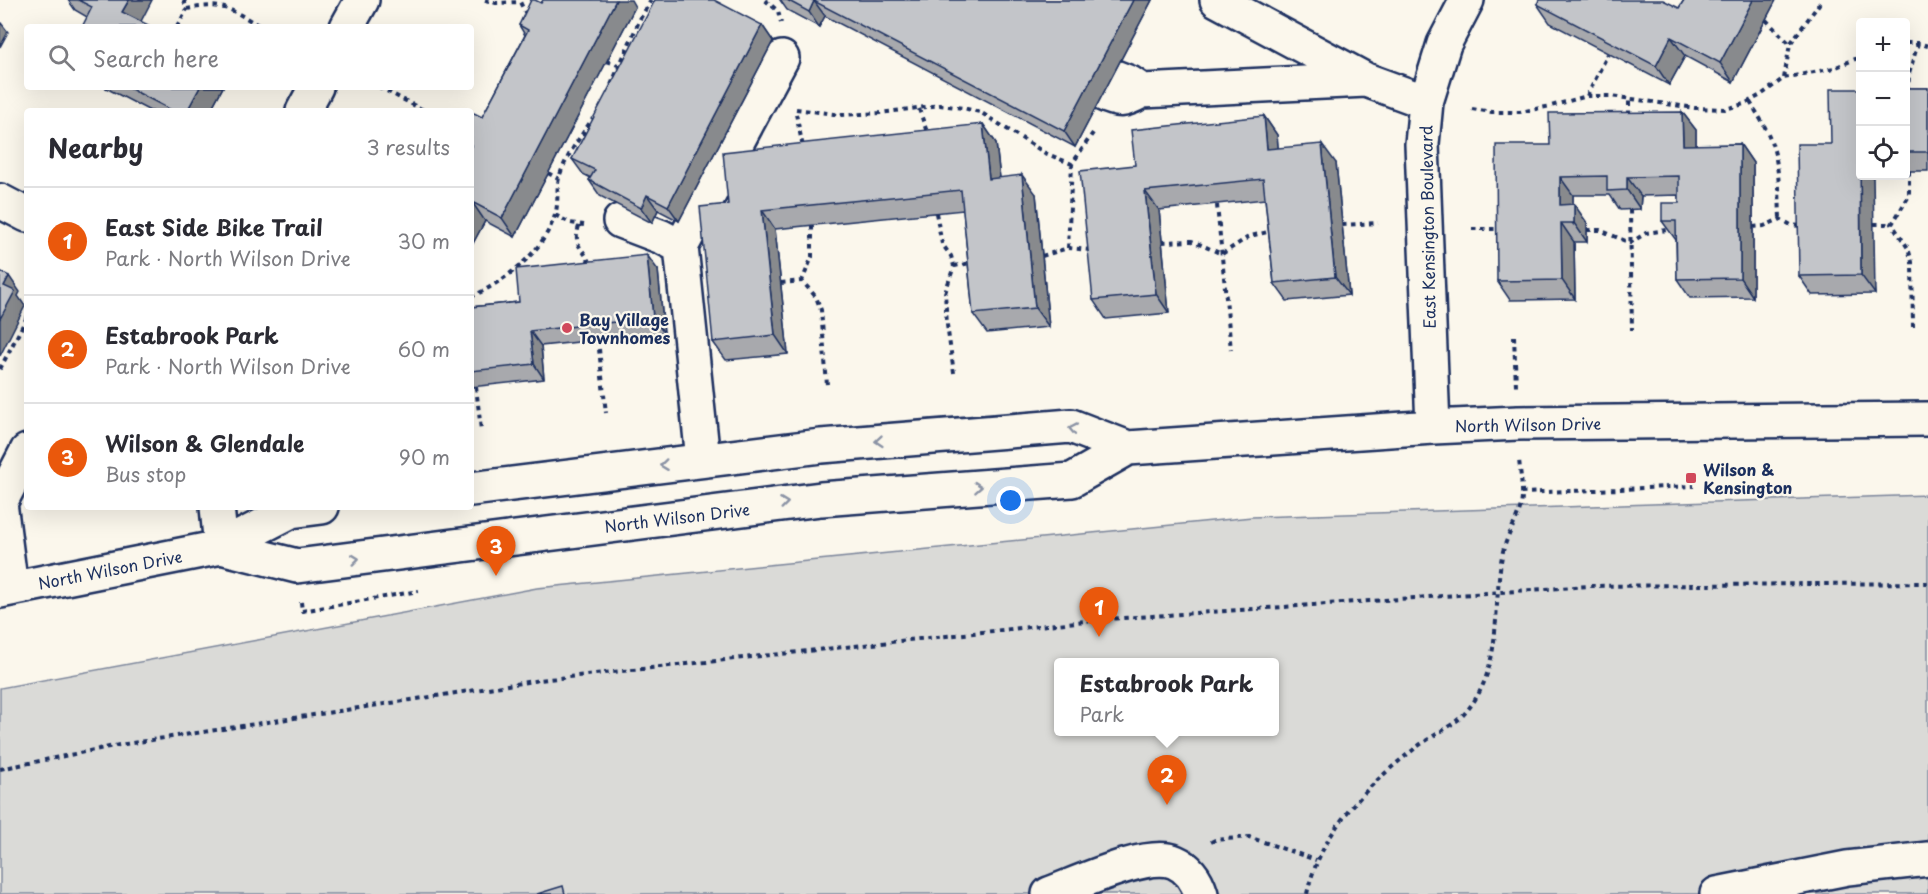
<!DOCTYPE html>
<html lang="en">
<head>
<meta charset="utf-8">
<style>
  :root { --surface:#fff; --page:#f2f2f3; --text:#2b2b33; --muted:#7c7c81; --line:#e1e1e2; --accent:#ea580c }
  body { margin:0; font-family:"Playpen Sans",sans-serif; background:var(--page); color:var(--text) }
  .controls { position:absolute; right:18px; top:18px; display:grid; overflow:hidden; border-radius:6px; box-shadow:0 6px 24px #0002 }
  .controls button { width:54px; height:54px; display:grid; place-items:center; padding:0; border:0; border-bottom:2px solid var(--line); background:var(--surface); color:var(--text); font:30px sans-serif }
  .you { position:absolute; left:1011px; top:501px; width:21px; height:21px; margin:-15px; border:4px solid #fff; border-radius:50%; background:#1a73e8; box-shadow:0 0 0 9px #1a73e833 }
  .badge { display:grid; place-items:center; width:39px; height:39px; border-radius:50%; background:var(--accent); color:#fff; font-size:20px; font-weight:700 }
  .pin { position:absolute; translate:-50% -50px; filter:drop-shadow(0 2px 3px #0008) }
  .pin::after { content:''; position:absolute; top:32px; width:21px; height:18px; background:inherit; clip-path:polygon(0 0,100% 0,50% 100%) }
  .popup { position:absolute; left:1054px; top:658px; width:225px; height:78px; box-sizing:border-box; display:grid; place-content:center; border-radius:6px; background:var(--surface); filter:drop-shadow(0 2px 4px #0005); font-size:20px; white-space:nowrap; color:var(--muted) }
  .popup b { font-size:22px; color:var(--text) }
  .popup::after { content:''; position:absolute; left:50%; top:100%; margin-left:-12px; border:12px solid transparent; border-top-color:var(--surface) }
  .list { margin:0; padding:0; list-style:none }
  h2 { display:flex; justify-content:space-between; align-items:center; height:78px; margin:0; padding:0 24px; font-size:26px }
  h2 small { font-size:20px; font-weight:400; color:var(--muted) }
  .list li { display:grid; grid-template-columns:39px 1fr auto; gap:18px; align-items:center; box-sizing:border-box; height:108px; padding:0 24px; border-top:2px solid var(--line) }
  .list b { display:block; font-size:22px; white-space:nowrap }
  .list p { margin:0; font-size:20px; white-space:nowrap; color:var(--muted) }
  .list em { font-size:20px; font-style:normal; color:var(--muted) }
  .icon { flex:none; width:33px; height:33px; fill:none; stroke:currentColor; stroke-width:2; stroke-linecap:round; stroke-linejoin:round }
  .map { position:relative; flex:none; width:1928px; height:894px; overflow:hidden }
  .search { position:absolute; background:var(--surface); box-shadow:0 6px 24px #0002; left:24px; top:24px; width:450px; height:66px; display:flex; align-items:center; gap:15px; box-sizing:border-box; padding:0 21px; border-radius:6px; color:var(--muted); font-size:22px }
  .panel { position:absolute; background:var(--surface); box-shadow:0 6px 24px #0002; left:24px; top:108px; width:450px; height:402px; border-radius:6px }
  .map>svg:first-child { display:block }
  .green { fill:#dadad7; stroke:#7a849a; stroke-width:1.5; fill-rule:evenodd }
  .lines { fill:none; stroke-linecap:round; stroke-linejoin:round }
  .minor-casing { stroke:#1b2f5e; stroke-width:38 }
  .path { stroke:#1b2f5e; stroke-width:4; stroke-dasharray:4.5 4.5; stroke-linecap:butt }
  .minor { stroke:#fbf7ec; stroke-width:33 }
  .wall { fill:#a8a9ad; stroke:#1b2f5e; stroke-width:1.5 }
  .shaded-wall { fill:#888a8d; stroke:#1b2f5e; stroke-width:1.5 }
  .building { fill:#c3c5c9; stroke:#1b2f5e; stroke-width:1.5 }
  .oneway { stroke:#8b93a5 }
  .poi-dot { fill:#d1495b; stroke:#fbf7ec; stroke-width:2 }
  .labels { text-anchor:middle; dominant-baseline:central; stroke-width:4.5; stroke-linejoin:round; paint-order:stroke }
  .street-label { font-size:16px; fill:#1b2f5e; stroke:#fbf7ec }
  .poi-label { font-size:16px; font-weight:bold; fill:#1b2f5e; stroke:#fbf7ec; text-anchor:start }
</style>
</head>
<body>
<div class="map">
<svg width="1928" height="894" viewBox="0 0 1928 894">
  <rect width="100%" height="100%" fill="#fbf7ec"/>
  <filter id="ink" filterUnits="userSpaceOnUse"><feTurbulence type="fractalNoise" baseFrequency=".0167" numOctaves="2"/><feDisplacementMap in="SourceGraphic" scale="12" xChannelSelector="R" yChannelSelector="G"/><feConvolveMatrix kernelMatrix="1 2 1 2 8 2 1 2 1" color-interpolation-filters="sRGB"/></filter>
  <g filter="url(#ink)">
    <path class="green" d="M 1928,495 L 1928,894 L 0,894 L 0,688 L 537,588 L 1252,517 ZM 1059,662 L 1275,662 L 1275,732 L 1059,732 Z"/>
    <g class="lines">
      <defs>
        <path id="minor" d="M 1217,0 L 1366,80 L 1426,102
          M 347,27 L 362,0
          M 1142,91 L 1366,80
          M 1103,94 C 1121,103 1125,100 1142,91 L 1130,83 L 1112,76
          M 303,111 L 316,87
          M 0,201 L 27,215
          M 620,221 L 662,237 L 681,247
          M 1433,427 L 1422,144 L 1426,102 L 1444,44 L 1467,0
          M 703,460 L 681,247 L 782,58
          M 471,489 L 821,446 L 1071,426 L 1128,448 L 1433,427 L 1518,423 L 1928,419
          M 0,503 L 11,588
          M 0,503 L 27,451
          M 217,507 L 221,547
          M 221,547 L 297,566 L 821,499 L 1072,480 L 1128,448
          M 0,591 L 221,547 L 291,511 L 322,507
          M 1049,894 C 1077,884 1148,850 1175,862 C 1189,868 1197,881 1201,894
          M 1717,894 L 1847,868 L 1928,859"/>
      </defs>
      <use href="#minor" class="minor-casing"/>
      <path class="path" d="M 184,0 L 187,9 C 226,2 229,9 262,27
        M 485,0 L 496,3 L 520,2 L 527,16
        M 765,0 L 778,11 L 781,23
        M 1766,20 L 1790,44
        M 177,27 L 187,9
        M 1906,43 L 1918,43 L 1928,46
        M 607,61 L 618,65
        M 1784,78 L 1790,44 L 1822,0
        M 611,85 L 640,19 L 651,0
        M 379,87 L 425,111
        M 1908,91 L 1909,74 L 1918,43
        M 1587,96 L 1608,54
        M 1750,102 C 1758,115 1767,128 1772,144 C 1780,167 1779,195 1780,219
        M 796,109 L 842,115 L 880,113 L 940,105 L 963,108 L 980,112 L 1045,153 L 1072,164
        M 919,109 L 928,135
        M 1472,109 L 1492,112 L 1520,112 L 1551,106 L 1587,96 L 1611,96 L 1695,108 L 1725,109 L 1744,104 L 1761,95 L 1784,78 L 1834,68 L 1860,57
        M 796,114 L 803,147
        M 1629,115 L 1629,98
        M 1909,171 L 1909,196 L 1892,224 L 1908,248 L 1912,262 L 1913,327
        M 548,173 L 559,179
        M 1217,205 L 1231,350
        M 1630,210 L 1632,330
        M 936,213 L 942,244 L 951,256 L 954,266 L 945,293 L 947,325 L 954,373
        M 555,215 L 570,223 L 584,225
        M 1874,224 L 1892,224
        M 1342,225 L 1378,223
        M 579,226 C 572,248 584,246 590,265
        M 812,226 L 812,257 L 802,281 L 816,297 L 821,310 L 827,385
        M 1753,227 L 1764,226 L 1780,219 L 1791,225 L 1801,226
        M 1472,229 L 1500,229
        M 1587,230 L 1600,230 L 1630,243 L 1646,233 L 1674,229
        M 1162,242 L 1192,241 L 1222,254 L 1250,236 L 1272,231
        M 1068,248 L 1072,164 L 1095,130
        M 1042,256 L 1068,248 L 1091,250
        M 954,266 L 971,263
        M 781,283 L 802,281
        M 471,297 C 505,281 543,253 555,215 C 559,203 556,190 559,178 C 565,157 581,136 593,118
        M 1514,336 L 1516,386
        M 598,340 L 606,413
        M 0,369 L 27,317
        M 476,387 L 481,430
        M 1521,493 L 1694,486
        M 301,602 L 302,611 L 419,591
        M 0,769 L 119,745 L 540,680 L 1094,620 L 1589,586 L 1928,583
        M 1211,842 L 1215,840 L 1249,837 L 1316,860
        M 1307,894 C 1320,833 1365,787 1413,750 C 1427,738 1454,726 1465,713 C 1504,669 1492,609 1502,556 C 1505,538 1517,522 1521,505 C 1524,491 1520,473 1519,459"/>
      <use href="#minor" class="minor"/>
    </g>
    <path class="wall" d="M 68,0 L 152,0 L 87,17 L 75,10 Z
      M 780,0 L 1152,0 L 1075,147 L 825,16 L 819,27 L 787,10 Z
      M 1684,0 L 1776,0 L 1733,82 L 1685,56 L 1669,85 L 1550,23 L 1537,4 L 1679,8 Z
      M 541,3 L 635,7 L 515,237 L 485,221 L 471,247 L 471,119 L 482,117 L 525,35 L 519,25 Z
      M 762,25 L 773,41 L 679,221 L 658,210 L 652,223 L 600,196 L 589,180 L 591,178 L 583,174 L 572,159 Z
      M 104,87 L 223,87 L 210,111 L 150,111 Z
      M 1905,88 L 1928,88 L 1928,171 L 1905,171 Z
      M 1860,89 L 1860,176 L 1875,294 L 1812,295 L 1799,276 L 1831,144 Z
      M 1682,112 L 1696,130 L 1696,145 L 1740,144 L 1753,163 L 1753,297 L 1690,298 L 1677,279 L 1676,240 L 1662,221 L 1679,203 L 1679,195 L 1641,196 L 1640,209 L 1620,210 L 1610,195 L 1573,195 L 1573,204 L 1587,223 L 1587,242 L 1574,242 L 1575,299 L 1510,300 L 1497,281 L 1550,145 Z
      M 1264,116 L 1277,135 L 1278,148 L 1336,163 L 1349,295 L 1287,301 L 1274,283 L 1265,199 L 1159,210 L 1169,313 L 1106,319 L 1093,300 L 1135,165 Z
      M 983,124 L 996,143 L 1000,178 L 1036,194 L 1049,327 L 987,333 L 973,314 L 963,210 L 775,229 L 788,354 L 726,360 L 713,342 L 728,204 Z
      M 658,270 L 664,333 L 541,346 L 544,379 L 471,387 L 471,307 L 519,302 Z"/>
    <path class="shaded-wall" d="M 129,0 L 152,0 L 138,27 L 122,12 Z
      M 616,0 L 631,0 L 635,7 L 515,237 L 502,218 Z
      M 1133,0 L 1152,0 L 1075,147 L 1064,131 Z
      M 1753,0 L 1776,0 L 1733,82 L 1720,63 Z
      M 814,1 L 825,16 L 819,27 L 809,12 Z
      M 1,23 L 8,32 L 0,47 L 0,26 Z
      M 762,25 L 773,41 L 679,221 L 668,206 Z
      M 1671,37 L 1685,56 L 1669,85 L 1656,66 Z
      M 200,87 L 223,87 L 210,111 L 187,111 Z
      M 1682,112 L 1696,130 L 1696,164 L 1683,145 Z
      M 1264,116 L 1277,135 L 1280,168 L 1267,149 Z
      M 983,124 L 996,143 L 1002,198 L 989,179 Z
      M 1322,144 L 1336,163 L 1349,295 L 1335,277 Z
      M 1740,144 L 1753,163 L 1753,297 L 1740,278 Z
      M 1860,152 L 1860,176 L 1873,176 L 1875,294 L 1861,275 Z
      M 1022,175 L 1036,194 L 1049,327 L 1035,308 Z
      M 1560,177 L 1573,195 L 1573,224 L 1560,205 Z
      M 1627,177 L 1641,196 L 1640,209 L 1627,190 Z
      M 1145,191 L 1159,210 L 1169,313 L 1156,294 Z
      M 647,195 L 658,210 L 652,223 L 641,208 Z
      M 472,202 L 485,221 L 471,247 L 471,203 Z
      M 1574,204 L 1587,223 L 1587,242 L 1574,223 Z
      M 762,210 L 775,229 L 788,354 L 775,335 Z
      M 1561,223 L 1574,242 L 1575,299 L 1562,280 Z
      M 647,255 L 658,270 L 664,333 L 653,318 Z
      M 9,276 L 20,292 L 18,296 L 25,306 L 0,356 L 0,319 L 4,286 Z
      M 530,331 L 541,346 L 544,379 L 534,364 Z"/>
    <path class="building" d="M 78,0 L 129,0 L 122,12 L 152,27 L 82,27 L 92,7 Z
      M 531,0 L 535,0 L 541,3 L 543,0 L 616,0 L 502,218 L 472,202 L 471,203 L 471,119 L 474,113 L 482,117 L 528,30 L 519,25 Z
      M 655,0 L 714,0 L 762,25 L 668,206 L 647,195 L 641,208 L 589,180 L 595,170 L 572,159 Z
      M 787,0 L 1133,0 L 1064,131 L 814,1 L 809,12 Z
      M 1539,0 L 1663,0 L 1679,8 L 1684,0 L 1753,0 L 1720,63 L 1671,37 L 1656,66 L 1537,4 Z
      M 127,87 L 200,87 L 187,111 L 173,111 Z
      M 1905,88 L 1928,88 L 1928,152 L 1905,152 Z
      M 1830,89 L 1860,89 L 1860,152 L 1861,275 L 1799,276 L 1797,144 L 1831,144 Z
      M 1682,112 L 1683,145 L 1740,144 L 1740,278 L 1677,279 L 1676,221 L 1662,221 L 1662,203 L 1679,203 L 1679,176 L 1627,177 L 1627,190 L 1607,191 L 1607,176 L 1560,177 L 1560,205 L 1574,204 L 1574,223 L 1561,223 L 1562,280 L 1497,281 L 1496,145 L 1550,145 L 1549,113 Z
      M 1264,116 L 1267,149 L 1322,144 L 1335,277 L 1274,283 L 1263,179 L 1145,191 L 1156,294 L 1093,300 L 1080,171 L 1135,165 L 1131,130 Z
      M 983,124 L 989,179 L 1022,175 L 1035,308 L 973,314 L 961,190 L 762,210 L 775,335 L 713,342 L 700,207 L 728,204 L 723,152 Z
      M 647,255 L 653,318 L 530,331 L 534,364 L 471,371 L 471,307 L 519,302 L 516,269 Z
      M 0,271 L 9,276 L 4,286 L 15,291 L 0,319 Z
      M 563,886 L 565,894 L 537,894 Z"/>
    <defs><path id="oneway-chevron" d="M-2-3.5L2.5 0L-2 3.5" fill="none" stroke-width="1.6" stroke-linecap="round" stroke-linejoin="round" transform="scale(1.5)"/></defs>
    <g class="oneway">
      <use href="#oneway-chevron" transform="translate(1073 429) rotate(-169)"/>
      <use href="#oneway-chevron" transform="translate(879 441) rotate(175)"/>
      <use href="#oneway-chevron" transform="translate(664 465) rotate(173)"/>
      <use href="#oneway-chevron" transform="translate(978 487) rotate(-4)"/>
      <use href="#oneway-chevron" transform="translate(784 503) rotate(-7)"/>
      <use href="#oneway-chevron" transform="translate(355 559) rotate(-7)"/>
    </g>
  </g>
  <g class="poi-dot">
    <circle cx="567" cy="328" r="6"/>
    <rect x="1685" y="472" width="12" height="12" rx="3"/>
  </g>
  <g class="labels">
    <g class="street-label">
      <text transform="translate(1427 227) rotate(-91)">East Kensington Boulevard</text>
      <text transform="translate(1528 424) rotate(-1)">North Wilson Drive</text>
      <text transform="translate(677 517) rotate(-7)">North Wilson Drive</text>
      <text transform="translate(110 569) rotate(-11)">North Wilson Drive</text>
    </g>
    <g class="poi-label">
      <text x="579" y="319">Bay Village<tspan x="579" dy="18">Townhomes</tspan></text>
      <text x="1703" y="469">Wilson &amp;<tspan x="1703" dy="18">Kensington</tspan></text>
    </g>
  </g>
</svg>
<div class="controls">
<button>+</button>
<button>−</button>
<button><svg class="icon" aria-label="locate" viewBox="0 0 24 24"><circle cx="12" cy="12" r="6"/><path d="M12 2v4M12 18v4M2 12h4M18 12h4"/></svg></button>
</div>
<div class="you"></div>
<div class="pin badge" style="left:1099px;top:637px">1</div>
<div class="pin badge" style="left:1167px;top:805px">2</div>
<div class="popup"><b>Estabrook Park</b>Park</div>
<div class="pin badge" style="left:496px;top:576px">3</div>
<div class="search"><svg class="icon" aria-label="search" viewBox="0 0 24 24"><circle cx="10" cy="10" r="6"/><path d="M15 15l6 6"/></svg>Search here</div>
<section class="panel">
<h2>Nearby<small>3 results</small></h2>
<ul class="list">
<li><span class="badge">1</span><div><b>East Side Bike Trail</b><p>Park · North Wilson Drive</p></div><em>30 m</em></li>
<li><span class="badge">2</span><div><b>Estabrook Park</b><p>Park · North Wilson Drive</p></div><em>60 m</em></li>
<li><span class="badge">3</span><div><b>Wilson &amp; Glendale</b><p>Bus stop</p></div><em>90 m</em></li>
</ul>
</section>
</div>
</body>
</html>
